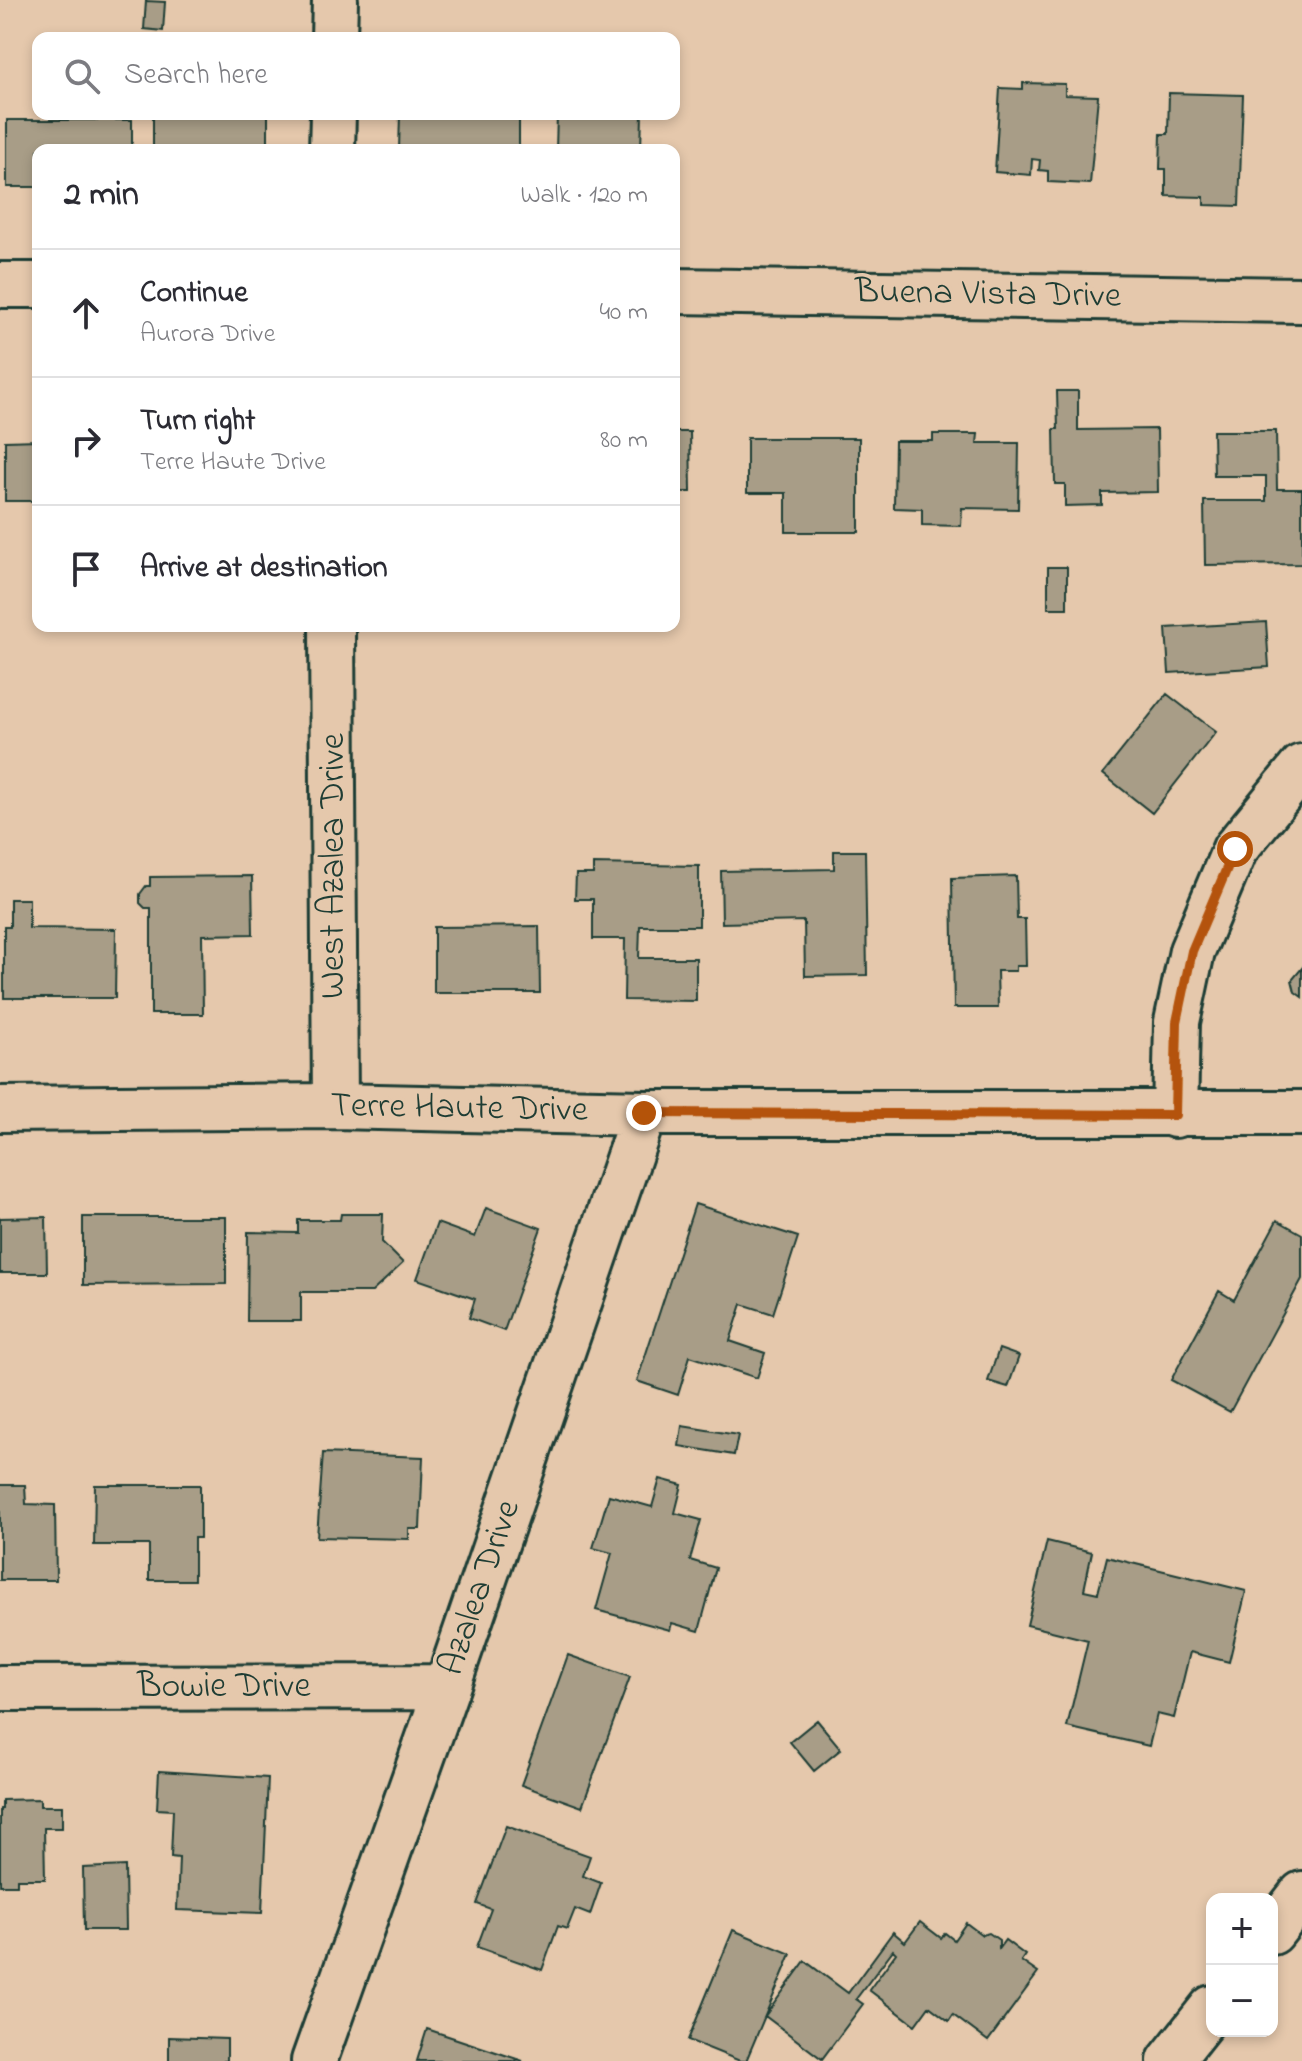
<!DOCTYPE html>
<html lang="en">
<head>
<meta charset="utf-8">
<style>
  :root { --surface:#fff; --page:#f2f2f3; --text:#2b2b33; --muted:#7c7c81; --line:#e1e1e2 }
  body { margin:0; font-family:"Indie Flower",sans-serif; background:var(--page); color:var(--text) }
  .controls { position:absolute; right:24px; bottom:24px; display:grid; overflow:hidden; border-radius:16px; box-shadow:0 4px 12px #0003 }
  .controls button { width:72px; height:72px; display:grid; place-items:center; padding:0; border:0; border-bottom:2px solid var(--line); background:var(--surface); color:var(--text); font:40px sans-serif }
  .stop { position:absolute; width:24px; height:24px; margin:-18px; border:6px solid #b45309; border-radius:50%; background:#fff }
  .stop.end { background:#b45309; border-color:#fff; box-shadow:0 2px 8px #0008 }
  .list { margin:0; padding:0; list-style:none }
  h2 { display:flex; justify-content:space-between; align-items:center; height:104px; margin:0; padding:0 32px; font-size:34px }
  h2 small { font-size:26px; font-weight:400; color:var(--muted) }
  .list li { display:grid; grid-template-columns:52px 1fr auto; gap:24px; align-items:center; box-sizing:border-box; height:128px; padding:0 32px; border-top:2px solid var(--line) }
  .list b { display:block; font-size:30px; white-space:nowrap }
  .list p { margin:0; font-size:26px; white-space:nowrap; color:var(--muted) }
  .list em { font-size:26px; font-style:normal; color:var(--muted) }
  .icon { flex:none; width:44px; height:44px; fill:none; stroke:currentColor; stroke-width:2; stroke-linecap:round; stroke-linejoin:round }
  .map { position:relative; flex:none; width:1302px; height:2061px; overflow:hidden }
  .search { position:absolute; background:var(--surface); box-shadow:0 4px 12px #0003; left:32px; top:32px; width:648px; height:88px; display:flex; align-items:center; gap:20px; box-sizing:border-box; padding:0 28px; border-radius:16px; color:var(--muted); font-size:30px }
  .panel { position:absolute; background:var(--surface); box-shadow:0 4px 12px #0003; left:32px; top:144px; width:648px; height:488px; border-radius:16px }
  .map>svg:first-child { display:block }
  .building { fill:#a89d87; stroke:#1f3d34; stroke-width:2 }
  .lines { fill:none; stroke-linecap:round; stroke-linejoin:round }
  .street-casing { stroke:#1f3d34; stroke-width:50 }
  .street { stroke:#e5c8ac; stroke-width:44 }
  .route { stroke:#b45309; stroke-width:10 }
  .labels { text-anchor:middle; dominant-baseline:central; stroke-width:7; stroke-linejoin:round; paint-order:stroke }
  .street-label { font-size:36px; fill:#1f3d34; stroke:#e5c8ac }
</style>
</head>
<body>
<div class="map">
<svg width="1302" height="2061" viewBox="0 0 1302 2061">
  <rect width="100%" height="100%" fill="#e5c8ac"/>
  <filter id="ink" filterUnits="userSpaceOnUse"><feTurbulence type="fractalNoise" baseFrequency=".0125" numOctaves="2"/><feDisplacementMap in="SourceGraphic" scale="16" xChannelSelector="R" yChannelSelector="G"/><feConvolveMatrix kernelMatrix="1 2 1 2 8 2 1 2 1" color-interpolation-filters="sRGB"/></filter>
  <g filter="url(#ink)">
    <path class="building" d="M 146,1 L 165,2 L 163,31 L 144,29 Z
      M 1023,83 L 1065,84 L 1065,95 L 1098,96 L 1090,184 L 1048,182 L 1048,171 L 1039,170 L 1040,160 L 1032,159 L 1031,175 L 995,172 L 1000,88 L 1023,89 Z
      M 1169,93 L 1243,95 L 1239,206 L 1204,205 L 1204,197 L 1166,196 L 1166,169 L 1160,169 L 1161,134 L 1168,134 Z
      M 153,114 L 268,114 L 268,150 L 153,150 Z
      M 400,114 L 519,114 L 519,150 L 399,150 Z
      M 557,114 L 642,114 L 641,150 L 556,150 Z
      M 7,120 L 132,120 L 132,150 L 38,150 L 38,187 L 7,187 Z
      M 1057,391 L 1078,391 L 1078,430 L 1157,429 L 1158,492 L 1102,493 L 1102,505 L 1065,506 L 1065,484 L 1055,484 L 1054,429 L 1058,429 Z
      M 1213,431 L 1276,431 L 1277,489 L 1302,489 L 1302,564 L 1205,565 L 1204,501 L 1266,501 L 1266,476 L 1214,476 Z
      M 674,432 L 690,432 L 691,492 L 674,492 Z
      M 933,434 L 978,434 L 977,443 L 1019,443 L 1018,509 L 962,508 L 961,526 L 922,525 L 922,509 L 894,508 L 895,441 L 933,441 Z
      M 747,438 L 859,438 L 859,532 L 786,532 L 786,493 L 747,493 Z
      M 38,440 L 38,501 L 5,501 L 5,441 Z
      M 1048,567 L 1067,567 L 1067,608 L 1048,608 Z
      M 1266,622 L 1269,667 L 1169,673 L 1166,628 Z
      M 1167,694 L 1216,732 L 1152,813 L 1103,774 Z
      M 834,851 L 865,851 L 867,975 L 805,976 L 804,921 L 722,923 L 721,871 L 834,869 Z
      M 593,864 L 699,866 L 699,926 L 640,926 L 639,958 L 696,958 L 696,1001 L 624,1000 L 625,939 L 593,939 L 593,899 L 575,899 L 576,874 L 593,874 Z
      M 252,876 L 253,934 L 202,935 L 203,1014 L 151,1014 L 151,908 L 145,908 L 140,903 L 140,894 L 146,886 L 150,886 L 150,877 Z
      M 1016,876 L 1017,919 L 1025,919 L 1026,966 L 1016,966 L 1016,971 L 997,971 L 998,1008 L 954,1008 L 952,878 Z
      M 10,899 L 29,899 L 29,928 L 116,929 L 115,998 L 4,998 L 4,927 L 10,927 Z
      M 539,926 L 540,993 L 434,993 L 434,927 Z
      M 1302,968 L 1302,997 L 1295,992 L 1292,980 Z
      M 695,1204 L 798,1237 L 773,1314 L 742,1304 L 730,1341 L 765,1353 L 757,1378 L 690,1356 L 678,1395 L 637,1381 Z
      M 486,1208 L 541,1228 L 504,1331 L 469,1318 L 475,1299 L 417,1279 L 437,1223 L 475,1237 Z
      M 341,1214 L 383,1214 L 382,1242 L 403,1263 L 372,1292 L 301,1292 L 301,1321 L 247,1321 L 248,1232 L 298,1233 L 298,1220 L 340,1220 Z
      M 46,1217 L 47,1273 L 0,1273 L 0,1218 Z
      M 83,1217 L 226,1217 L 226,1284 L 83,1285 Z
      M 1277,1220 L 1302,1234 L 1302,1279 L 1230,1412 L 1171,1380 L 1219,1291 L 1234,1300 Z
      M 999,1349 L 1019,1356 L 1008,1387 L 988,1381 Z
      M 682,1426 L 738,1435 L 734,1455 L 679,1446 Z
      M 323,1453 L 423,1457 L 420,1529 L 409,1529 L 409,1539 L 317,1537 Z
      M 660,1479 L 682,1485 L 675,1513 L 701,1520 L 690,1560 L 716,1568 L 699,1631 L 672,1623 L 670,1630 L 596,1610 L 612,1553 L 593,1548 L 609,1495 L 652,1507 Z
      M 0,1485 L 25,1485 L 26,1504 L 55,1505 L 56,1580 L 0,1580 Z
      M 95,1485 L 200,1485 L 200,1538 L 194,1538 L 194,1580 L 149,1580 L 149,1545 L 94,1545 Z
      M 1047,1541 L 1092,1552 L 1084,1590 L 1098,1593 L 1107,1557 L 1246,1591 L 1229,1662 L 1190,1652 L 1174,1718 L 1157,1714 L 1149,1746 L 1067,1727 L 1088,1640 L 1027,1625 Z
      M 568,1655 L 630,1677 L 582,1807 L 521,1785 Z
      M 817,1720 L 841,1749 L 814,1771 L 790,1742 Z
      M 159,1771 L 268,1778 L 262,1913 L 177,1910 L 179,1858 L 171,1857 L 173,1810 L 157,1809 Z
      M 40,1799 L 40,1806 L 62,1806 L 62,1828 L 44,1828 L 45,1879 L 17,1879 L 17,1885 L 0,1885 L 0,1809 L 2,1809 L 2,1800 Z
      M 506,1826 L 590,1856 L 583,1876 L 601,1883 L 590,1915 L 575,1909 L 567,1929 L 558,1926 L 542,1970 L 477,1947 L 491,1909 L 477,1904 Z
      M 125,1866 L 126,1930 L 84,1930 L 83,1868 Z
      M 920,1922 L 941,1938 L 945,1933 L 954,1940 L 966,1923 L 982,1935 L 989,1933 L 999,1940 L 999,1948 L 1005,1940 L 1025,1955 L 1021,1961 L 1038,1973 L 988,2041 L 953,2015 L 949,2021 L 929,2006 L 915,2025 L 869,1990 L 896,1953 L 893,1950 L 856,1999 L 863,2004 L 822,2059 L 765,2016 L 805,1961 L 848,1993 L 893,1932 L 905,1942 Z
      M 733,1930 L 791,1954 L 746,2061 L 740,2061 L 688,2040 Z
      M 427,2029 L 523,2061 L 417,2061 Z
      M 169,2037 L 227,2039 L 227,2061 L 169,2061 Z"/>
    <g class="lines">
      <defs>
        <path id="street" d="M 334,38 L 335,0
          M 332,150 L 333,114
          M 0,285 L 38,285
          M 674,291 L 1302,300
          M 332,626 L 335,1106
          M 0,1109 L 335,1106 L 644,1113 L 1302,1113
          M 1175,1115 L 1177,1022 L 1192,951 L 1235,849 L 1302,767
          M 0,1688 L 447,1687
          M 1272,1932 L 1302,1894
          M 314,2061 L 447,1687 L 644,1113
          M 1170,2061 L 1212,2008"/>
      </defs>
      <use href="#street" class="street-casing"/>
      <use href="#street" class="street"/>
    </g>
  </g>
  <g class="lines" filter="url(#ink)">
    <path class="route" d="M 644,1113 L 1175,1115 L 1177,1022 L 1192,951 L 1235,849"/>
  </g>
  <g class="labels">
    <g class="street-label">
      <text transform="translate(988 295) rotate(1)">Buena Vista Drive</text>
      <text transform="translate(334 866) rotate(-90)">West Azalea Drive</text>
      <text transform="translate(459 1109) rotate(1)">Terre Haute Drive</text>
      <text transform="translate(481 1588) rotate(-71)">Azalea Drive</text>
      <text x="224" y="1687">Bowie Drive</text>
    </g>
  </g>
</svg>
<div class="controls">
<button>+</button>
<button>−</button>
</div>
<div class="stop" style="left:1235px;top:849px"></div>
<div class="stop end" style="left:644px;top:1113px"></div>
<div class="search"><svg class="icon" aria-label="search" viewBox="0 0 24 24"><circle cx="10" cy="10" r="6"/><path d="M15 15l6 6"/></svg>Search here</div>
<section class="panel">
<h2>2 min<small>Walk · 120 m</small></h2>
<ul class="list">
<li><svg class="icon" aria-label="ahead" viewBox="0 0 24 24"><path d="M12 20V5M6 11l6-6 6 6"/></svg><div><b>Continue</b><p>Aurora Drive</p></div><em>40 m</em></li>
<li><svg class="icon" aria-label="right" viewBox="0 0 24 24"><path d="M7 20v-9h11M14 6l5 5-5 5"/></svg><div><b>Turn right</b><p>Terre Haute Drive</p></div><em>80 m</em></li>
<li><svg class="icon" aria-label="arrive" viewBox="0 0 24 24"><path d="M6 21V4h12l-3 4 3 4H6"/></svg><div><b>Arrive at destination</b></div></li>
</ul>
</section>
</div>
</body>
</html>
